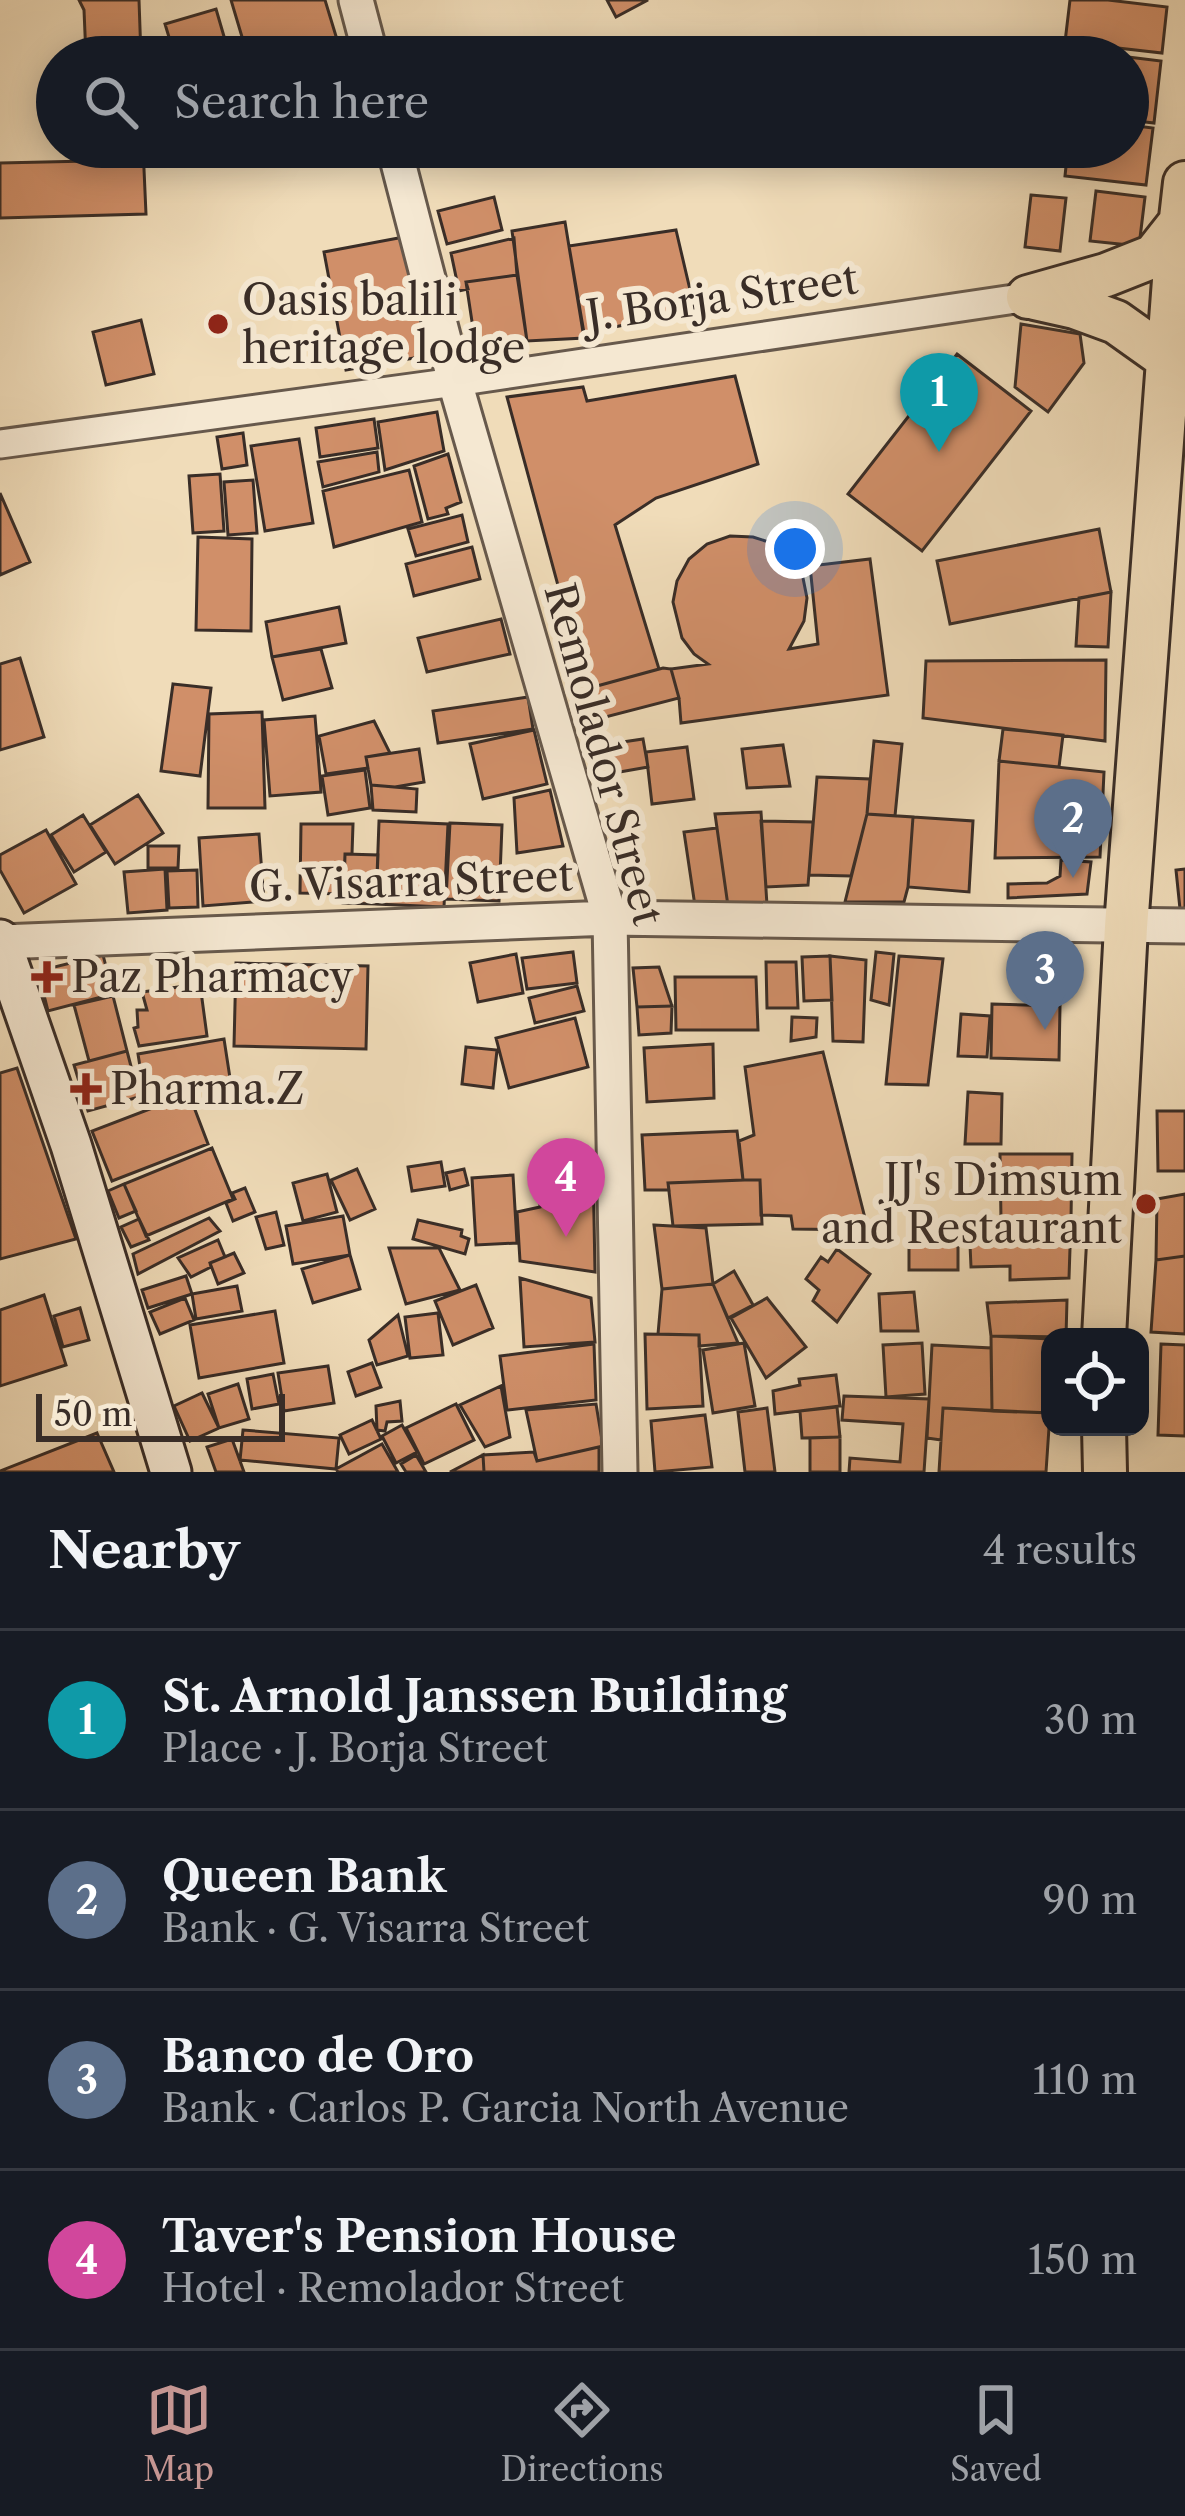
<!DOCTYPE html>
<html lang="en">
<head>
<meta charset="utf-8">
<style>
  :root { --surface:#171b24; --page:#20242c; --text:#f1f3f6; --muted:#9ea1a6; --line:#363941; --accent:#c59692 }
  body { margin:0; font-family:"Libre Caslon Text",serif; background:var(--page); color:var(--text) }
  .controls { position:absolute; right:36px; bottom:36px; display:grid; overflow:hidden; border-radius:24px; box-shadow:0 6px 30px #0003 }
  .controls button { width:108px; height:108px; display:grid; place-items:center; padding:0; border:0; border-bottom:3px solid var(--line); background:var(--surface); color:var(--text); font:60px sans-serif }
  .scale { position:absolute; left:36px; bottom:30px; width:249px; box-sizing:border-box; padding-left:12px; border:6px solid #392d27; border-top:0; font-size:33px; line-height:42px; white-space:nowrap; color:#392d27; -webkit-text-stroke:9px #f5e8d2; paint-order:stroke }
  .you { position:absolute; left:795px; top:549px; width:42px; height:42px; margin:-30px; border:9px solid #fff; border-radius:50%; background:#1a73e8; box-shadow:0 0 0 18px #1a73e833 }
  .badge { display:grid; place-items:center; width:78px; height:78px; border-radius:50%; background:var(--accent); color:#fff; font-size:39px; font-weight:700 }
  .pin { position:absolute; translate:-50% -99px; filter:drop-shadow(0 3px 6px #0008) }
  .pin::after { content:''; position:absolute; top:63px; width:42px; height:36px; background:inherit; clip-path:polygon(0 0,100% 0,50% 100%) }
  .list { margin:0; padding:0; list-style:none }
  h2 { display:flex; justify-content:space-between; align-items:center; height:156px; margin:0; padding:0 48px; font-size:51px }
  h2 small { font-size:39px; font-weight:400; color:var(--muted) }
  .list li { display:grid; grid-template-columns:78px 1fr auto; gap:36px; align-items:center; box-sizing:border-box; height:180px; padding:0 48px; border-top:3px solid var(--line) }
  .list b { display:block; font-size:45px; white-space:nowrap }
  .list p { margin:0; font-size:39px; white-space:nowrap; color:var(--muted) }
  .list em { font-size:39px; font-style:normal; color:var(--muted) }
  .icon { flex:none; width:66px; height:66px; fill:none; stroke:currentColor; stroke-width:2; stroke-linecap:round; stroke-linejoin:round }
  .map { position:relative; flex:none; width:1185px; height:1472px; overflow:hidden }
  .search { position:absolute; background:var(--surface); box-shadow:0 6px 30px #0003; left:36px; right:36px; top:36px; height:132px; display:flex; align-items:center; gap:30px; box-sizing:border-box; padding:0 42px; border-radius:66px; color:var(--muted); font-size:45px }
  .sheet { height:876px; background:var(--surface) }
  nav { display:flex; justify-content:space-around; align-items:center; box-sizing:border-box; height:168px; border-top:3px solid var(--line); background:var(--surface); font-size:33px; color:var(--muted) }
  nav a { display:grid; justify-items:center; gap:6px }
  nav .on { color:var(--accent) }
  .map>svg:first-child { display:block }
  .building { fill:#d08f69; stroke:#392d27; stroke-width:3 }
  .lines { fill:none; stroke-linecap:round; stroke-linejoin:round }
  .minor-casing { stroke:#67594c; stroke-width:33 }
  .tertiary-casing { stroke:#67594c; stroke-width:39 }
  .secondary-casing { stroke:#392d27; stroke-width:45 }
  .primary-casing { stroke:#392d27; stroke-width:48 }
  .minor { stroke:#f5e8d2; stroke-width:27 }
  .tertiary { stroke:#f5e8d2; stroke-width:33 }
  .secondary { stroke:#f5e8d2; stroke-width:39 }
  .primary { stroke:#f0dcb9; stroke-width:42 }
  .poi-dot { fill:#8f2418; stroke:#f5e8d2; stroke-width:4.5 }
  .labels { text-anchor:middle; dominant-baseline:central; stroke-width:12; stroke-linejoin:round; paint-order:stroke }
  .street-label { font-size:42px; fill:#392d27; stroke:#f5e8d2 }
  .poi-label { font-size:42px; fill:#392d27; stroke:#f5e8d2; text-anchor:start }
</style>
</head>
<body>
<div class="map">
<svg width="1185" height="1472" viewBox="0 0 1185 1472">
  <rect width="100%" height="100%" fill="#f0dcb9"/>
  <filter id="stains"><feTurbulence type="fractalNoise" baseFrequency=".00167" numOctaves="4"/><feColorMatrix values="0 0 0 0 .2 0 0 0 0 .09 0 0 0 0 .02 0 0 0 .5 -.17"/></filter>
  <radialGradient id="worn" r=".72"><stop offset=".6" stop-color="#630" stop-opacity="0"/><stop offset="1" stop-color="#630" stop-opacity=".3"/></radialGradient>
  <path class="building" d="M 79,0 L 139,0 L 141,57 L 86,57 L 84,10 Z
    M 231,0 L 325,0 L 339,46 L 302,57 L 248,57 Z
    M 607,0 L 648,0 L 616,17 Z
    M 1070,0 L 1108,0 L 1167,7 L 1162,53 L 1065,42 Z
    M 216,9 L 230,57 L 175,57 L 165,24 Z
    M 856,42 L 934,43 L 934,57 L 856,57 Z
    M 1049,48 L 1082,52 L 1081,57 L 1027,57 L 1027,52 L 1048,54 Z
    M 1128,57 L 1161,61 L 1154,123 L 1128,120 Z
    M 1128,125 L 1153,128 L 1146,185 L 1065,176 L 1068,147 L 1128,147 Z
    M 88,147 L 143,147 L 146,214 L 0,218 L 0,163 L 88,161 Z
    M 304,147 L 373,147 L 374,148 L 310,166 Z
    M 1096,191 L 1145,197 L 1139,246 L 1090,241 Z
    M 1031,195 L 1066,198 L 1060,251 L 1025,247 Z
    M 494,197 L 502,230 L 447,244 L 438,211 Z
    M 565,222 L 584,338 L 527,341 L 512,231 Z
    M 676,230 L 695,311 L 584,333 L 569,246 Z
    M 409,236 L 431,355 L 346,370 L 324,252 Z
    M 514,238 L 517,275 L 466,282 L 468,289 L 459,291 L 451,253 Z
    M 517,275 L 527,341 L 476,348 L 466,282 Z
    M 141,320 L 154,374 L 106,385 L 93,332 Z
    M 1021,324 L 1080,334 L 1084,363 L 1048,412 L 1015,387 Z
    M 957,354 L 1031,411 L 922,551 L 848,494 Z
    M 735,376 L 758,464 L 656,498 L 615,525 L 659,669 L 586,689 L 507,397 L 583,387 L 587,401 Z
    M 437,412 L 444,451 L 385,470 L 378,422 Z
    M 374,419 L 378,448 L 320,457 L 316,428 Z
    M 243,433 L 247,465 L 222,469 L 217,437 Z
    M 299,439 L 313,523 L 265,531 L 251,446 Z
    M 377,452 L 379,472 L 323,487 L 318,462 Z
    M 448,454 L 461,502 L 446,508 L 448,514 L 428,519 L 414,466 Z
    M 409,470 L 422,522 L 334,547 L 323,491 Z
    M 220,474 L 224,531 L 193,533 L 189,476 Z
    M 253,480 L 257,533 L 228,535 L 224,482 Z
    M 0,493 L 30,562 L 0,575 Z
    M 462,515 L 468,542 L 416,556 L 408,529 Z
    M 1099,529 L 1111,592 L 950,624 L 937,561 Z
    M 730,536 L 753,537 L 778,545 L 793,560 L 803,578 L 807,598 L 804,621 L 789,649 L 818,644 L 810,566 L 870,559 L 888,695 L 681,723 L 679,698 L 671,669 L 708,664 L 694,654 L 682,638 L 673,602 L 677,581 L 689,559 L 707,544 Z
    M 198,537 L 252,539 L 251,631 L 196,630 Z
    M 472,547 L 480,579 L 414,596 L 406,564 Z
    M 1111,592 L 1108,647 L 1076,646 L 1079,598 Z
    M 339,607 L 346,643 L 272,657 L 266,622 Z
    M 501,619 L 510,654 L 427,672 L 418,638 Z
    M 321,649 L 332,688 L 283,700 L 272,657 Z
    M 20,658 L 44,737 L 0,750 L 0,664 Z
    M 1106,660 L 1105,741 L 923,718 L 926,661 Z
    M 663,668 L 671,669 L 679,698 L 594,720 L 586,689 Z
    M 173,684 L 211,688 L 200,776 L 161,771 Z
    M 528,697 L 533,729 L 438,743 L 433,711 Z
    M 262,712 L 265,808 L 208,808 L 209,714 Z
    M 315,716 L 321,792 L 270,796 L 264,720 Z
    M 374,721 L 390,753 L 366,757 L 368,768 L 326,774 L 319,736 Z
    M 1003,729 L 1063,735 L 1059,767 L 999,761 Z
    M 534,730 L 547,784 L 483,799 L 470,744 Z
    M 643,739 L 648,767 L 614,773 L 609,744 Z
    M 874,741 L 902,744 L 895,816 L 867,814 Z
    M 783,745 L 790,786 L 747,788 L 742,749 Z
    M 687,747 L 694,799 L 652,804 L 646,752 Z
    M 419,749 L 424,782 L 395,787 L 371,785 L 366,757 Z
    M 999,761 L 1104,772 L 1100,857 L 995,858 Z
    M 365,770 L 370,808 L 328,815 L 322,776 Z
    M 817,777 L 870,779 L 867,814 L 851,876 L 809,875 Z
    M 371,785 L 417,789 L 416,812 L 373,810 Z
    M 550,790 L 563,846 L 517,853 L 514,798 Z
    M 138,795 L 163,833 L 115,864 L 90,825 Z
    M 761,812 L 767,905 L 728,906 L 715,814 Z
    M 867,814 L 913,817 L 908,887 L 904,902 L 845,902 Z
    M 83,815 L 106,852 L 74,872 L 51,835 Z
    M 913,817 L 973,821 L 969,892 L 908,887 Z
    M 379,821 L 448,824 L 444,907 L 376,904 Z
    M 761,821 L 813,822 L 808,885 L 766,887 Z
    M 450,823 L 502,825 L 499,901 L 446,899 Z
    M 301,824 L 353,824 L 352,854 L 345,854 L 344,894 L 300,893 Z
    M 717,828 L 728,906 L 695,906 L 684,832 Z
    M 46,830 L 76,884 L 24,913 L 0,870 L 0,855 Z
    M 259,834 L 264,901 L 203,906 L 199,838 Z
    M 148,846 L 179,846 L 178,868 L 148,868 Z
    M 345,854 L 378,855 L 376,904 L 343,903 Z
    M 1061,860 L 1091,862 L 1087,894 L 1008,898 L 1008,884 L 1047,883 L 1060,876 Z
    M 165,869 L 167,910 L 128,913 L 124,872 Z
    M 1185,869 L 1185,908 L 1180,909 L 1176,870 Z
    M 197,870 L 198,907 L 169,908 L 167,871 Z
    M 573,952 L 577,983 L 527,989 L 522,958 Z
    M 876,952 L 894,954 L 889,1005 L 871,1000 Z
    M 516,954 L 523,993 L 478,1002 L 470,963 Z
    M 103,955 L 113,994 L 48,1011 L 38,971 Z
    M 830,956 L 832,1000 L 804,1001 L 802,957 Z
    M 830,956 L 866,960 L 863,1042 L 833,1041 Z
    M 899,956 L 943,959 L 928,1085 L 886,1084 Z
    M 766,962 L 796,962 L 798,1008 L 767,1008 Z
    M 236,963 L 368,966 L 366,1049 L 234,1046 Z
    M 659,967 L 672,1006 L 637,1007 L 633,968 Z
    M 675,977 L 756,977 L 758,1030 L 676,1030 Z
    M 200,984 L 207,1036 L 139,1046 L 134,1028 L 138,1027 L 137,1010 L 147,1010 L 142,992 Z
    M 577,986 L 584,1011 L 535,1023 L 529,998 Z
    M 113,996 L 127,1051 L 89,1061 L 74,1005 Z
    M 992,1004 L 1060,1006 L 1059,1060 L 991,1058 Z
    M 992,1004 L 1060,1006 L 1059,1060 L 991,1058 Z
    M 672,1006 L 671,1033 L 639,1035 L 637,1007 Z
    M 961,1014 L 990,1016 L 987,1057 L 958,1056 Z
    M 792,1017 L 817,1018 L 816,1037 L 791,1041 Z
    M 575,1018 L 588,1067 L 509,1088 L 496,1038 Z
    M 224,1039 L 230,1078 L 144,1092 L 138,1054 Z
    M 713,1044 L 714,1098 L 647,1102 L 644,1048 Z
    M 466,1047 L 497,1050 L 493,1088 L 462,1084 Z
    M 127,1051 L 139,1097 L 88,1111 L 74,1065 Z
    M 823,1052 L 868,1230 L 793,1229 L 791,1216 L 761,1215 L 760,1180 L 743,1180 L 739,1141 L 754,1135 L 745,1067 Z
    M 17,1068 L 76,1239 L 0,1259 L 0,1073 Z
    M 968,1092 L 1002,1094 L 1001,1144 L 965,1144 Z
    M 189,1094 L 208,1144 L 112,1181 L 92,1131 Z
    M 1157,1111 L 1185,1111 L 1185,1171 L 1158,1171 Z
    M 737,1131 L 743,1180 L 668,1183 L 669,1190 L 645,1190 L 642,1135 Z
    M 212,1148 L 233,1199 L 146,1236 L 124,1184 Z
    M 1000,1154 L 1072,1154 L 1071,1219 L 1001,1220 Z
    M 441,1162 L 445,1186 L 412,1191 L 408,1167 Z
    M 593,1165 L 595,1272 L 520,1261 L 517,1212 L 540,1207 L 538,1178 Z
    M 357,1169 L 375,1209 L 350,1220 L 331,1180 Z
    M 464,1169 L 468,1185 L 450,1190 L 446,1173 Z
    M 327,1174 L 337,1212 L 303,1221 L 293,1183 Z
    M 513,1175 L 517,1243 L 476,1245 L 472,1178 Z
    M 743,1180 L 760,1180 L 762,1224 L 673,1226 L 668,1183 Z
    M 124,1184 L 136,1211 L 119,1218 L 108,1191 Z
    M 245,1188 L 255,1212 L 233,1221 L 226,1203 L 235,1199 L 232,1193 Z
    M 1185,1194 L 1185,1256 L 1156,1260 L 1157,1199 Z
    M 276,1212 L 284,1245 L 266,1249 L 256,1217 Z
    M 343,1216 L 350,1255 L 293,1264 L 286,1226 Z
    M 209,1218 L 220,1231 L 138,1274 L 133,1254 Z
    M 139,1219 L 149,1240 L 131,1247 L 121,1227 Z
    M 1071,1219 L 1069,1278 L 1010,1280 L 1010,1266 L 971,1267 L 969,1222 Z
    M 418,1220 L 462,1230 L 461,1236 L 469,1239 L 465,1254 L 413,1239 Z
    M 909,1222 L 958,1222 L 958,1270 L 909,1270 Z
    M 654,1225 L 706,1228 L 713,1284 L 662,1289 Z
    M 218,1240 L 225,1257 L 210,1263 L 211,1267 L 191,1277 L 178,1258 Z
    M 389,1248 L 439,1248 L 460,1290 L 406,1304 Z
    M 837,1249 L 870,1274 L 837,1322 L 813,1301 L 819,1290 L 806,1279 L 821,1257 L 828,1262 Z
    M 234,1253 L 244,1273 L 218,1284 L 210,1263 Z
    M 350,1255 L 360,1289 L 313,1303 L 302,1269 Z
    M 1185,1256 L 1185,1334 L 1151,1332 L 1156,1260 Z
    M 734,1271 L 753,1305 L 728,1318 L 713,1284 Z
    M 186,1276 L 192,1294 L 148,1308 L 142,1290 Z
    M 520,1278 L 591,1298 L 595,1342 L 524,1347 Z
    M 713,1284 L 738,1343 L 699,1346 L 699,1335 L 658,1334 L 662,1289 Z
    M 476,1285 L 493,1328 L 453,1345 L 435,1301 Z
    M 237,1286 L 242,1311 L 196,1319 L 192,1294 Z
    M 914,1292 L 918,1331 L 881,1331 L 879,1294 Z
    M 44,1295 L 66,1365 L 0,1386 L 0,1310 Z
    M 185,1298 L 194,1320 L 160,1334 L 150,1312 Z
    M 767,1298 L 806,1347 L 766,1378 L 731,1318 Z
    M 1067,1300 L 1066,1337 L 991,1336 L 987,1303 Z
    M 80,1308 L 89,1340 L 63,1347 L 54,1316 Z
    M 275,1311 L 284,1363 L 199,1378 L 190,1325 Z
    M 438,1313 L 443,1355 L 410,1358 L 405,1317 Z
    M 398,1315 L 408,1356 L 377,1365 L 369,1340 Z
    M 645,1334 L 699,1335 L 703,1406 L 647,1409 Z
    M 991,1336 L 1050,1339 L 1050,1413 L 992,1411 Z
    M 744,1343 L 755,1406 L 713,1413 L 703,1350 Z
    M 922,1343 L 925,1394 L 886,1397 L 883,1345 Z
    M 594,1344 L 596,1400 L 507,1410 L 500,1356 Z
    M 1161,1344 L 1185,1345 L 1185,1436 L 1158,1435 Z
    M 932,1345 L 991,1348 L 992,1411 L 943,1408 L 941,1440 L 927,1438 Z
    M 372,1363 L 381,1387 L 356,1396 L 348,1372 Z
    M 328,1366 L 334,1403 L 284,1411 L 278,1373 Z
    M 273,1374 L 279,1404 L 252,1409 L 247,1379 Z
    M 836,1375 L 840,1406 L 775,1414 L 773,1391 L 800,1385 L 799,1379 Z
    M 238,1384 L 249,1419 L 219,1428 L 208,1394 Z
    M 501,1386 L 510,1437 L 485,1447 L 460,1405 Z
    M 202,1393 L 219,1428 L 190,1441 L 174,1406 Z
    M 844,1396 L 929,1399 L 924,1472 L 849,1472 L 850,1458 L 900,1462 L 903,1424 L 842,1420 Z
    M 400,1401 L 402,1421 L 387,1422 L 385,1431 L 377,1430 L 376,1406 Z
    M 456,1404 L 474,1440 L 424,1464 L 406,1428 Z
    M 596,1404 L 603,1446 L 537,1461 L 526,1410 Z
    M 837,1407 L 840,1437 L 802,1438 L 800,1411 Z
    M 767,1408 L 775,1472 L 745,1472 L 738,1412 Z
    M 943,1408 L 1050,1413 L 1046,1472 L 939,1472 Z
    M 705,1415 L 712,1467 L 655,1472 L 651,1421 Z
    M 372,1420 L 381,1439 L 349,1454 L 340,1435 Z
    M 402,1425 L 417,1452 L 396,1463 L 382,1436 Z
    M 243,1430 L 339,1438 L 336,1469 L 240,1460 Z
    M 97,1433 L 114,1472 L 0,1472 L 0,1471 Z
    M 840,1437 L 840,1472 L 810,1472 L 810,1438 Z
    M 232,1439 L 244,1472 L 216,1472 L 207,1447 Z
    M 382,1444 L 398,1472 L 338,1472 L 336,1469 Z
    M 599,1447 L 599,1472 L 484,1472 L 483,1455 L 534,1452 L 537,1461 Z
    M 416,1455 L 426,1472 L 406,1472 L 401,1464 Z
    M 483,1455 L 484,1472 L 450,1472 Z"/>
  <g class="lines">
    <defs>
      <path id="minor" d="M 0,444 L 455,382 L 1028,297"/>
      <path id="tertiary" d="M 356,0 L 371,57
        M 394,147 L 455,382 L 610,918 L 620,1472
        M 1,942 L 610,918 L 1185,926"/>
      <path id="secondary" d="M 0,940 L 71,1145 L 171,1472"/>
      <path id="primary" d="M 1028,297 L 1106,275 L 1154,256 L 1180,223
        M 1035,298 L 1075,307 L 1116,322 L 1168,359
        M 1104,1337 L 1126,927 L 1174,280 L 1185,183
        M 1104,1427 L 1105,1472"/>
    </defs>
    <use href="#minor" class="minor-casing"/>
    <use href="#tertiary" class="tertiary-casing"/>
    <use href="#secondary" class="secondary-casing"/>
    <use href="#primary" class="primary-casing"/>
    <use href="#minor" class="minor"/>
    <use href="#tertiary" class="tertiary"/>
    <use href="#secondary" class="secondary"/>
    <use href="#primary" class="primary"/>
  </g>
  <g class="poi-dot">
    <circle cx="218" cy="324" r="12"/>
    <path d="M41 959h12v12h12v12h-12v12h-12v-12h-12v-12h12z"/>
    <path d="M80 1071h12v12h12v12h-12v12h-12v-12h-12v-12h12z"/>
    <circle cx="1146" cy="1204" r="12"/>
  </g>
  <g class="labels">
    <g class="street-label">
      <text transform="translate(722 297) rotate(-8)">J. Borja Street</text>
      <text transform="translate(604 754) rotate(75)">Remolador Street</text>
      <text transform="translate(411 881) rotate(-2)">G. Visarra Street</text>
    </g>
    <g class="poi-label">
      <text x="242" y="300">Oasis balili<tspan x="242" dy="48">heritage lodge</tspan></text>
      <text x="71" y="977">Paz Pharmacy</text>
      <text x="110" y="1089">Pharma.Z</text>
      <text x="1122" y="1180" text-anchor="end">JJ's Dimsum<tspan x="1122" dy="48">and Restaurant</tspan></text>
    </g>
  </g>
  <rect width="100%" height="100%" filter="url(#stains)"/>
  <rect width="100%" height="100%" fill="url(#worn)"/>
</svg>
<div class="controls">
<button><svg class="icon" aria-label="locate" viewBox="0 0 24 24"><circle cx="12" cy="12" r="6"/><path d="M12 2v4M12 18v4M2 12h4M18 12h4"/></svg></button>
</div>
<div class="scale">50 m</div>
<div class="you"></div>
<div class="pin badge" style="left:939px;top:452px;background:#0f9aa8">1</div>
<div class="pin badge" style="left:1073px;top:878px;background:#5c6f8a">2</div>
<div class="pin badge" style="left:1045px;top:1030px;background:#5c6f8a">3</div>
<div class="pin badge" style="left:566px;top:1237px;background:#d1479c">4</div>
<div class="search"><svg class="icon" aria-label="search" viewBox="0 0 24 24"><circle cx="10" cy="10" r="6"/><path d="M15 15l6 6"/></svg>Search here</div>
</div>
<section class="sheet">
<h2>Nearby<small>4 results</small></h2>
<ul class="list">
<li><span class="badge" style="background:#0f9aa8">1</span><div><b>St. Arnold Janssen Building</b><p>Place · J. Borja Street</p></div><em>30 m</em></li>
<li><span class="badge" style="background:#5c6f8a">2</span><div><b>Queen Bank</b><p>Bank · G. Visarra Street</p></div><em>90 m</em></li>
<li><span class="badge" style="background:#5c6f8a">3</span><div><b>Banco de Oro</b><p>Bank · Carlos P. Garcia North Avenue</p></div><em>110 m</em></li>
<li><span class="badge" style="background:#d1479c">4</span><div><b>Taver's Pension House</b><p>Hotel · Remolador Street</p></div><em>150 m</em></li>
</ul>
</section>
<nav>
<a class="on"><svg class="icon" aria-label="map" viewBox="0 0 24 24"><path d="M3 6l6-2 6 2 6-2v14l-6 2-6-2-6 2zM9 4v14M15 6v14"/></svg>Map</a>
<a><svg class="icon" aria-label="directions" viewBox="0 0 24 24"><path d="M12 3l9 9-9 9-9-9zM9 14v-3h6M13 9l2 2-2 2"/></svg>Directions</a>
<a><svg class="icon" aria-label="saved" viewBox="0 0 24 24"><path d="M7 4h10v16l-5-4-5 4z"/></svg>Saved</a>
</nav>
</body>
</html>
